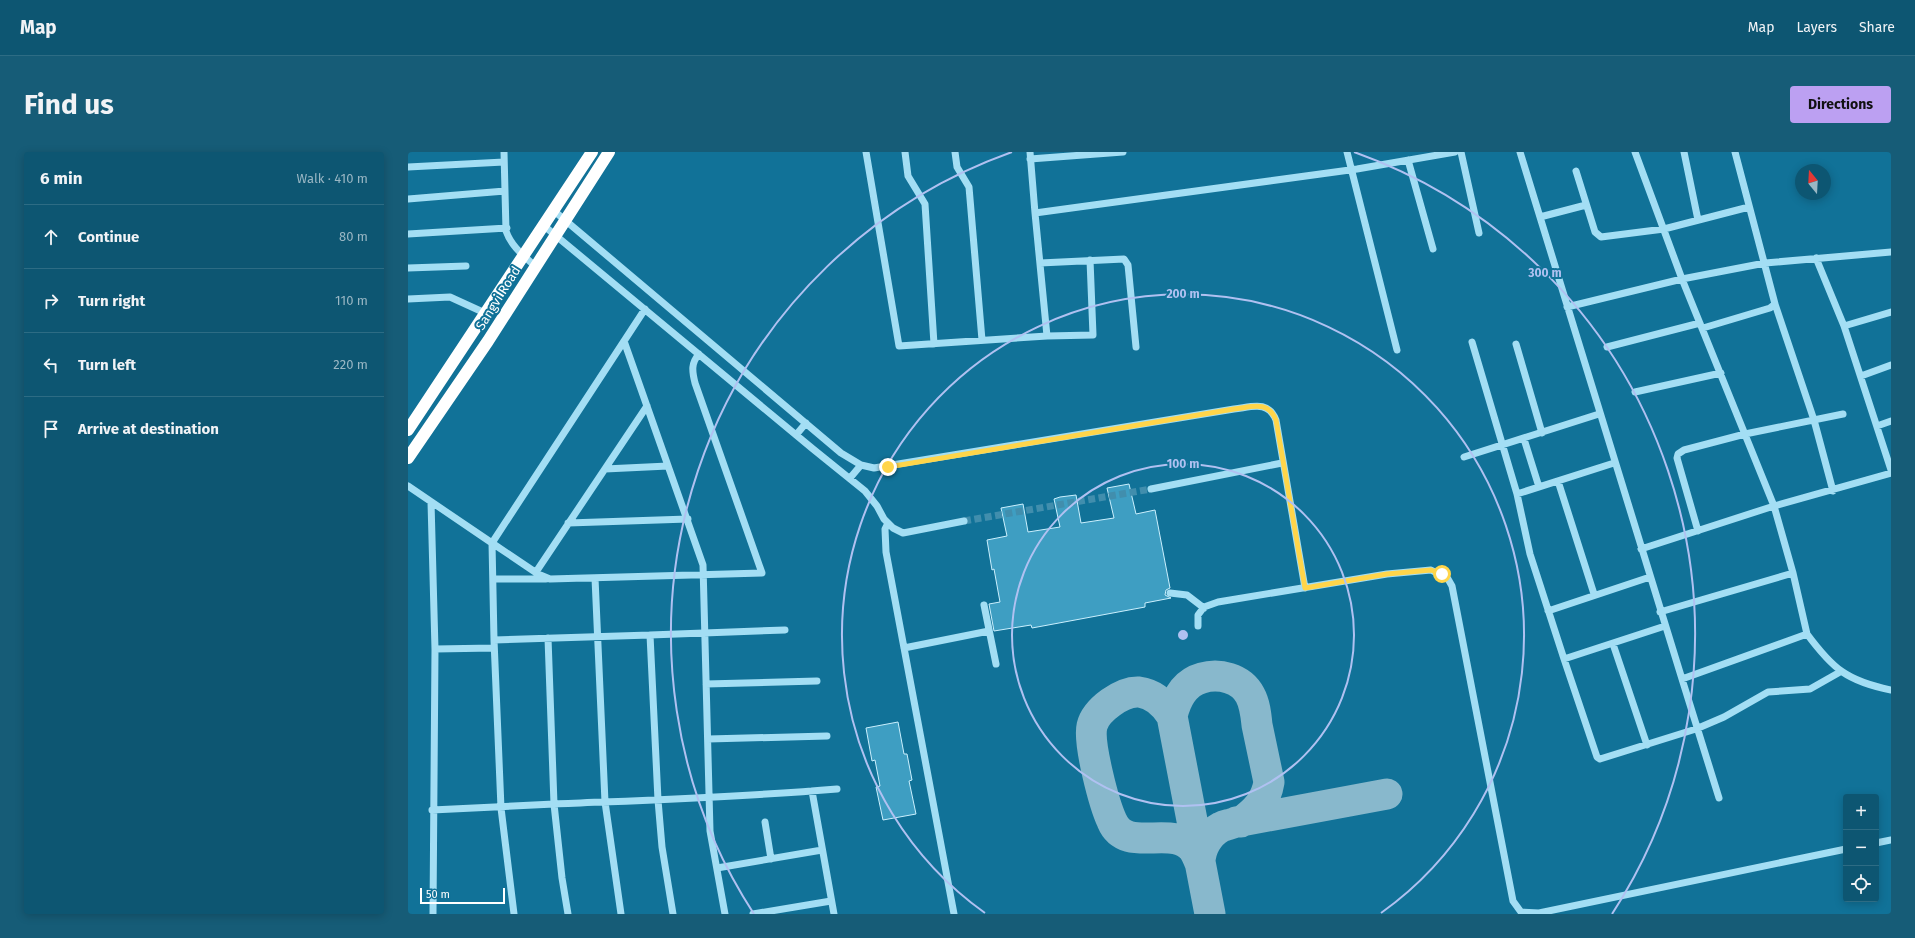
<!DOCTYPE html>
<html lang="en">
<head>
<meta charset="utf-8">
<style>
  :root { --surface:#0d5672; --page:#165c77; --text:#f1f3f6; --muted:#9ab7c4; --line:#2d6c84; --accent:#bca0f2 }
  body { margin:0; font-family:"Fira Sans",sans-serif; background:var(--page); color:var(--text) }
  .controls { position:absolute; right:12px; bottom:12px; display:grid; overflow:hidden; border-radius:4px; box-shadow:0 2px 10px #0003 }
  .controls button { width:36px; height:36px; display:grid; place-items:center; padding:0; border:0; border-bottom:1px solid var(--line); background:var(--surface); color:var(--text); font:20px sans-serif }
  .compass { position:absolute; left:1387px; top:12px; width:36px; height:36px; border-radius:50%; background:var(--surface); box-shadow:0 2px 10px #0003; rotate:342deg }
  .scale { position:absolute; left:12px; bottom:10px; width:85px; box-sizing:border-box; padding-left:4px; border:2px solid #fff; border-top:0; font-size:11px; line-height:14px; white-space:nowrap; color:#fff; -webkit-text-stroke:3px #117298; paint-order:stroke }
  .stop { position:absolute; width:12px; height:12px; margin:-9px; border:3px solid #ffd54a; border-radius:50%; background:#fff }
  .stop.end { background:#ffd54a; border-color:#fff; box-shadow:0 1px 4px #0008 }
  .list { margin:0; padding:0; list-style:none }
  h2 { display:flex; justify-content:space-between; align-items:center; height:52px; margin:0; padding:0 16px; font-size:17px }
  h2 small { font-size:13px; font-weight:400; color:var(--muted) }
  .list li { display:grid; grid-template-columns:26px 1fr auto; gap:12px; align-items:center; box-sizing:border-box; height:64px; padding:0 16px; border-top:1px solid var(--line) }
  .list b { display:block; font-size:15px; white-space:nowrap }
  .list em { font-size:13px; font-style:normal; color:var(--muted) }
  .icon { flex:none; width:22px; height:22px; fill:none; stroke:currentColor; stroke-width:2; stroke-linecap:round; stroke-linejoin:round }
  .map { position:relative; flex:none; width:1483px; height:762px; overflow:hidden; border-radius:4px }
  header { display:flex; align-items:center; gap:24px; box-sizing:border-box; height:56px; padding:0 20px; background:var(--surface); border-bottom:1px solid var(--line) }
  header strong { font-size:19px }
  nav { display:flex; gap:22px; margin-inline-start:auto; font-size:14px }
  .intro { display:flex; align-items:center; justify-content:space-between; box-sizing:border-box; height:96px; padding:0 24px }
  h1 { margin:0; font-size:28px }
  .button { padding:10px 18px; border-radius:4px; background:var(--accent); color:#111; font-size:14px; font-weight:700 }
  main { display:flex; gap:24px; padding:0 24px }
  aside { flex:1; background:var(--surface); border-radius:4px; box-shadow:0 2px 10px #0003 }
  .map>svg:first-child { display:block }
  .lines { fill:none; stroke-linecap:round; stroke-linejoin:round }
  .taxiway { stroke:#88b8cc; stroke-width:31 }
  .building { fill:#3e9ec2; stroke:#cbf0fe }
  .minor-tunnel { stroke:#418ead; stroke-width:7; stroke-dasharray:7 3.5; stroke-linecap:butt }
  .minor { stroke:#a3def4; stroke-width:7 }
  .highway { stroke:#fff; stroke-width:12 }
  .route { stroke:#ffd54a; stroke-width:5 }
  .ring { fill:none; stroke:#b0c1f1; stroke-width:2 }
  .labels { text-anchor:middle; dominant-baseline:central; stroke-width:4; stroke-linejoin:round; paint-order:stroke }
  .street-label { font-size:13px; fill:#fff; stroke:#117298 }
  .centre { fill:#b0c1f1; stroke:#117298; stroke-width:2 }
  .ring-label { font-size:12px; text-anchor:middle; font-weight:bold; fill:#b0c1f1; stroke:#117298; stroke-width:4; stroke-linejoin:round; paint-order:stroke }
</style>
</head>
<body>
<header>
<strong>Map</strong>
<nav><a>Map</a><a>Layers</a><a>Share</a></nav>
</header>
<div class="intro"><h1>Find us</h1><a class="button">Directions</a></div>
<main>
<aside>
<h2>6 min<small>Walk · 410 m</small></h2>
<ul class="list">
<li><svg class="icon" aria-label="ahead" viewBox="0 0 24 24"><path d="M12 20V5M6 11l6-6 6 6"/></svg><div><b>Continue</b></div><em>80 m</em></li>
<li><svg class="icon" aria-label="right" viewBox="0 0 24 24"><path d="M7 20v-9h11M14 6l5 5-5 5"/></svg><div><b>Turn right</b></div><em>110 m</em></li>
<li><svg class="icon" aria-label="left" viewBox="0 0 24 24"><path d="M17 20v-9H6M10 6l-5 5 5 5"/></svg><div><b>Turn left</b></div><em>220 m</em></li>
<li><svg class="icon" aria-label="arrive" viewBox="0 0 24 24"><path d="M6 21V4h12l-3 4 3 4H6"/></svg><div><b>Arrive at destination</b></div></li>
</ul>
</aside>
<div class="map">
<svg width="1483" height="762" viewBox="0 0 1483 762">
  <rect width="100%" height="100%" fill="#117298"/>
  <g class="lines">
    <path class="taxiway" d="M 764,564 C 768,547 776,531 794,526 C 811,521 833,526 842,543 C 847,552 848,563 849,573 C 853,592 857,611 861,630 C 858,649 848,659 833,670
      M 792,711 C 790,706 788,701 785,697 C 765,671 718,703 704,669 C 696,652 680,591 684,574 C 688,558 714,539 731,540 C 746,542 757,553 764,564 L 802,762
      M 792,711 C 792,697 800,682 813,675 C 817,673 824,672 828,670 L 979,642"/>
  </g>
  <path class="building" d="M 721,332 L 728,362 L 747,358 L 762,436 L 758,438 L 757,443 L 763,446 L 737,451 L 737,455 L 624,476 L 623,473 L 586,479 L 581,452 L 592,450 L 586,417 L 584,418 L 579,388 L 599,384 L 593,356 L 615,352 L 620,380 L 652,375 L 646,347 L 652,345 L 668,343 L 673,371 L 706,366 L 699,336 Z
    M 490,570 L 496,602 L 499,602 L 504,628 L 501,629 L 508,662 L 475,668 L 468,635 L 472,634 L 467,608 L 464,609 L 458,576 Z"/>
  <g class="lines">
    <path class="minor-tunnel" d="M 556,369 L 743,337"/>
    <path class="minor" d="M 96,0 L 98,79 C 103,94 116,104 127,114
      M 458,0 L 491,194 L 639,184 L 627,61
      M 497,0 L 500,24 L 517,52 L 526,192
      M 547,0 L 549,15 L 561,35 L 574,188
      M 622,0 L 627,61 L 949,17 L 1047,0
      M 939,0 L 989,198
      M 1053,0 L 1071,81
      M 1112,0 L 1274,527 L 1399,482 L 1385,421 L 1366,354 L 1274,127 L 1227,0
      M 1276,0 L 1290,68
      M 622,7 L 715,0
      M 1000,8 L 1025,97
      M 0,15 L 96,10
      M 1168,19 L 1187,80 L 1193,85 L 1256,77 L 1341,55
      M 0,47 L 97,39
      M 145,58 L 433,301 L 453,313 L 466,316 L 826,257 C 844,255 860,248 868,268 L 897,436
      M 1132,65 L 1178,53
      M 135,73 L 405,297 L 457,339 L 469,354 L 476,367 L 485,376 L 495,381 L 556,369
      M 0,82 L 99,76
      M 1408,106 L 1436,174
      M 632,111 L 716,107 L 720,113 L 728,195
      M 0,116 L 58,114
      M 0,147 L 42,145 L 77,161
      M 1367,152 L 1406,268 L 1425,339
      M 1159,155 L 1274,127 L 1357,111 L 1483,100
      M 237,157 L 84,391 L 130,422 L 142,427 L 354,421 L 287,231 C 284,219 283,211 291,202
      M 1483,160 L 1436,174 L 1483,318
      M 1295,176 L 1362,156 L 1367,152 L 1327,0
      M 639,184 L 685,183 L 682,108
      M 216,189 L 295,413 L 302,679 L 317,762
      M 1064,190 L 1109,342 L 1122,402 L 1156,507 L 1257,474
      M 1108,192 L 1134,281
      M 1199,195 L 1292,171
      M 1453,224 L 1483,213
      M 1227,240 L 1313,221
      M 1469,274 L 1483,269
      M 388,283 L 398,271
      M 1116,287 L 1131,335
      M 1056,305 L 1191,262
      M 197,317 L 260,314
      M 442,326 L 453,313
      M 1150,329 L 1186,442
      M 0,334 L 84,391 L 86,488
      M 743,337 L 874,311
      M 1109,342 L 1206,311
      M 23,350 L 27,497 L 25,762
      M 160,371 L 280,367
      M 480,371 L 477,377 L 478,400 L 546,762
      M 1290,379 L 1269,306 L 1270,302 L 1276,298 L 1337,282 L 1435,262
      M 1233,397 L 1366,354 L 1483,321
      M 128,420 L 239,254
      M 187,426 L 197,650 L 213,762
      M 85,427 L 138,427
      M 762,441 L 779,443 L 796,456
      M 576,453 L 588,512
      M 1140,459 L 1242,425
      M 1252,460 L 1385,421
      M 790,474 L 790,463 L 796,455 L 810,450 L 979,422 L 1023,418 L 1040,427 L 1044,434 L 1105,749 L 1113,760 L 1131,761 L 1438,697
      M 1399,482 C 1425,517 1439,529 1483,538
      M 140,486 L 146,652 C 240,648 335,645 429,637
      M 1205,492 L 1239,593
      M 496,496 L 581,479
      M 27,497 L 86,496
      M 1156,507 L 1189,605 L 1192,607 L 1288,577 L 1316,565 L 1360,540 L 1402,537 L 1432,520
      M 1274,527 L 1311,646
      M 298,532 L 409,529
      M 300,587 L 419,584
      M 404,639 L 426,762
      M 24,658 L 146,652 L 154,726 L 160,762
      M 357,670 L 363,707
      M 1468,691 L 1483,688
      M 309,716 L 414,698
      M 106,762 L 93,656 L 86,488 L 242,483
      M 265,762 L 254,695 L 250,648 L 242,483 L 377,478
      M 345,762 L 423,749"/>
    <path class="highway" d="M 0,278 L 184,0
      M 0,306 L 80,189 L 201,0"/>
  </g>
  <g class="lines">
    <path class="route" d="M 480,315 L 826,257 C 844,255 860,248 868,268 L 897,436 L 979,422 L 1023,418 L 1034,422"/>
  </g>
  <g class="ring">
    <circle cx="775" cy="483" r="171"/>
    <path d="M577 761A341 341 0 1 1 973 761"/>
    <path d="M346 762A512 512 0 0 1 604 0M946 0A512 512 0 0 1 1204 762"/>
  </g>
  <g class="labels">
    <g class="street-label">
      <text transform="translate(90 146) rotate(-58)">Sangvi Road</text>
    </g>
  </g>
  <circle cx="775" cy="483" r="6" class="centre"/>
  <g class="ring-label">
    <text x="1137" y="125">300 m</text>
    <text x="775" y="146">200 m</text>
    <text x="775" y="316">100 m</text>
  </g>
</svg>
<div class="controls">
<button>+</button>
<button>−</button>
<button><svg class="icon" aria-label="locate" viewBox="0 0 24 24"><circle cx="12" cy="12" r="6"/><path d="M12 2v4M12 18v4M2 12h4M18 12h4"/></svg></button>
</div>
<svg class="compass" viewBox="-18 -18 36 36"><path d="M0-13l5 13h-10z" fill="#e53935"/><path d="M0 13l5-13h-10z" fill="#9ab7c4"/></svg>
<div class="scale">50 m</div>
<div class="stop" style="left:1034px;top:422px"></div>
<div class="stop end" style="left:480px;top:315px"></div>
</div>
</main>
</body>
</html>
